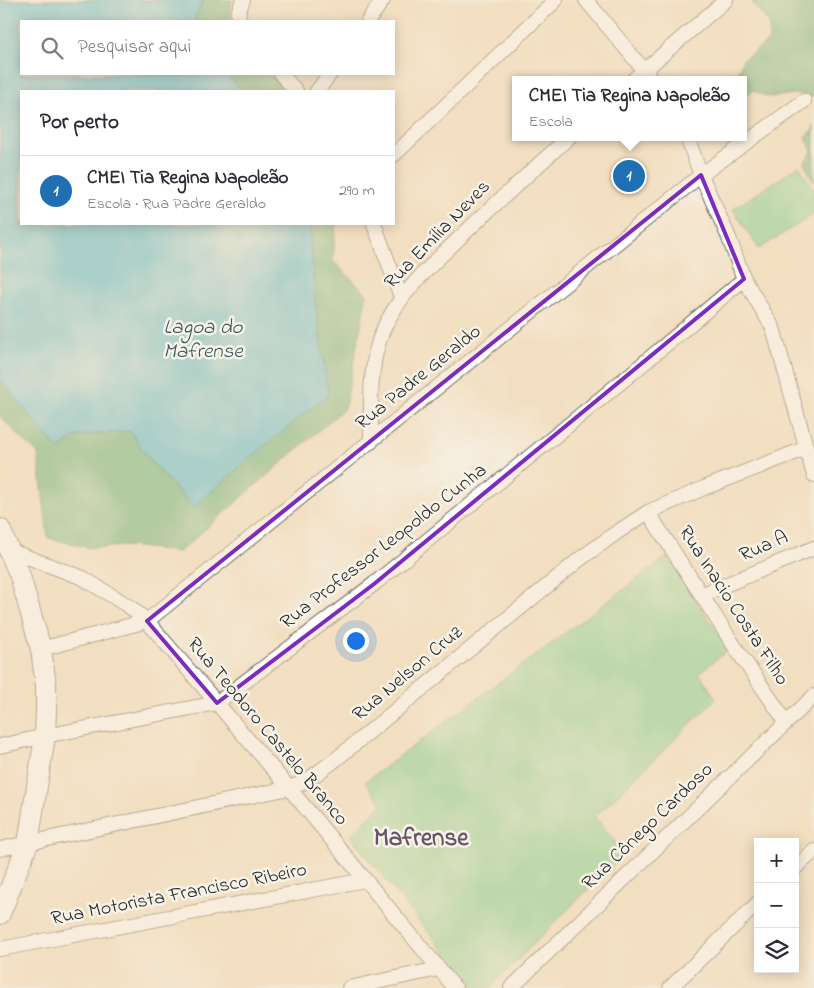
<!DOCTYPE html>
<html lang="pt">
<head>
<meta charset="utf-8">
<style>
  :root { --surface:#fff; --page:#f2f2f3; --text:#2b2b33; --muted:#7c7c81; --line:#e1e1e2; --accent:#1f6fb2 }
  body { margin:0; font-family:"Indie Flower",sans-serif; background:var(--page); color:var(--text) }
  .controls { position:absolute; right:15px; bottom:15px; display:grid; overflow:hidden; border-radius:0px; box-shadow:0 2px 12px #0003 }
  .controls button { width:45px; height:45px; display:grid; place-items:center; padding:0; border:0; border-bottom:1px solid var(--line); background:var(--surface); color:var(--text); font:25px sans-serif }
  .you { position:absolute; left:355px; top:640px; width:18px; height:18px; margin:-12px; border:4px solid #fff; border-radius:50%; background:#1a73e8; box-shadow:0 0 0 8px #1a73e833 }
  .badge { display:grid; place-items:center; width:32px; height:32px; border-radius:50%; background:var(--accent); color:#fff; font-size:16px; font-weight:700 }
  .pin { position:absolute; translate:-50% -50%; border:2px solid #fff; box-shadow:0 1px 5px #0006 }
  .popup { position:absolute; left:512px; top:76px; width:235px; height:65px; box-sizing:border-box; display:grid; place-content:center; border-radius:0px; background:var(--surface); filter:drop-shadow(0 1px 4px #0005); font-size:16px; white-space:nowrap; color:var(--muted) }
  .popup b { font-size:19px; color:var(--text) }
  .popup::after { content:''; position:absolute; left:50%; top:100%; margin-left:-10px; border:10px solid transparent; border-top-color:var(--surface) }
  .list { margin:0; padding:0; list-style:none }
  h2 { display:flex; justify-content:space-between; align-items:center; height:65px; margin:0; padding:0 20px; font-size:21px }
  h2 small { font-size:16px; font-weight:400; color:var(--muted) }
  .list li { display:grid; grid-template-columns:32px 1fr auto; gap:15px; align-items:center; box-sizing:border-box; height:70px; padding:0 20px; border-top:1px solid var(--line) }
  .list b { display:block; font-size:19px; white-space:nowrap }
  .list p { margin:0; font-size:16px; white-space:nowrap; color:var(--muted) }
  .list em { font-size:16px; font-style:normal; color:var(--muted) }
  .icon { flex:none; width:28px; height:28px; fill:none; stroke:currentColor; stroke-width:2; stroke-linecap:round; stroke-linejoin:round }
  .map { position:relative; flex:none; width:814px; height:988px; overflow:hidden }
  .search { position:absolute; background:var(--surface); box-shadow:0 2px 12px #0003; left:20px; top:20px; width:375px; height:55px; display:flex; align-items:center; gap:12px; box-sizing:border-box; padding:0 18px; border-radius:0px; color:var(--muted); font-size:19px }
  .panel { position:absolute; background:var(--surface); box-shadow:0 2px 12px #0003; left:20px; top:90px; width:375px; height:135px; border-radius:0px }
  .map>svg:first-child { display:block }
  .green { fill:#7fd092; stroke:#557e5e }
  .forest { fill:#67b27c; stroke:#496e54 }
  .water { fill:#57bdd5; stroke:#417480 }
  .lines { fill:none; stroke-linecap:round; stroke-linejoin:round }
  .street-casing { stroke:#716a5f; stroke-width:16 }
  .secondary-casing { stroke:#716a5f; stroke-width:22 }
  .street { stroke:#fff; stroke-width:14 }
  .secondary { stroke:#fff; stroke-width:20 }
  .marked { fill:none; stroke:#7b2cbf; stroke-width:4; stroke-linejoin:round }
  .labels { text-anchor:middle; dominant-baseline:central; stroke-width:5; stroke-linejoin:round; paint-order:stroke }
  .street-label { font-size:20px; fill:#2b2b2b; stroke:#f7f3e8 }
  .water-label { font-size:21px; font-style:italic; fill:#38575e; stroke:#f7f3e8 }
  .district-label { font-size:25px; font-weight:bold; fill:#695468; stroke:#f7f3e8 }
</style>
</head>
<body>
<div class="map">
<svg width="814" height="988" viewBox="0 0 814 988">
  <rect width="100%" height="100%" fill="#f7f3e8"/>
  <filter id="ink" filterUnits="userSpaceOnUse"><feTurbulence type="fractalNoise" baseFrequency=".02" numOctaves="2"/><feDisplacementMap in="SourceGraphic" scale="10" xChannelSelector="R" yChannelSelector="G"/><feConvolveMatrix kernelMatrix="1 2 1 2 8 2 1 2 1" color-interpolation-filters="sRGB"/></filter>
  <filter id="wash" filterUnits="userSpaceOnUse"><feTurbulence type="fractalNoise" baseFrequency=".0096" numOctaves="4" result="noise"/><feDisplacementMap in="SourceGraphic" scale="20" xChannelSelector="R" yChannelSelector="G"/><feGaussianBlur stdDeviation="1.12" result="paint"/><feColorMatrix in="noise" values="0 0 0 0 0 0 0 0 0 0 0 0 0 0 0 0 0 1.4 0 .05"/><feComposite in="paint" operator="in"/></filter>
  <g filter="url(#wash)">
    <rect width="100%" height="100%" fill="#f2dec0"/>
    <path class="green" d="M 799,166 L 814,190 L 814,214 L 759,249 L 733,209 Z
      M 667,557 L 729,649 L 699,673 L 716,699 L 595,817 L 624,853 L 490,988 L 474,988 L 350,836 L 382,804 L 365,782 Z"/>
    <path class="forest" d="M 203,0 L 232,0 L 230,21 L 194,21 Z
      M 752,0 L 814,0 L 814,97 C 809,96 803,94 798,94 C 777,94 774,103 753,90 L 743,97 L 743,80 L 729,80 L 737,75 L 743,59 L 753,53 L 769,40 L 769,23 L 753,4 Z
      M 226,74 L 270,74 L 284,91 L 242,91 Z
      M 814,126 L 814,183 L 804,163 L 812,151 L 805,136 L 812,132 Z
      M 309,224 L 336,224 L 333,261 L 367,294 L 345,408 L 179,552 L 130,546 L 89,548 L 48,538 L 38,454 L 0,417 L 0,380 L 58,449 L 76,436 L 130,431 L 151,462 L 194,507 L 251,457 L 328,395 L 315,301 Z"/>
    <path class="water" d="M 0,0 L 203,0 L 194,21 L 21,21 L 21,74 L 226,74 L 242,91 L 21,91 L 21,224 L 309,224 L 315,301 L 328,395 L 251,457 L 194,507 L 151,462 L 130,431 L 76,436 L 58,449 L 0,380 Z"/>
  </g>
  <g filter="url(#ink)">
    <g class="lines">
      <defs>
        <path id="street" d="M 586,0 L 652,80
          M 240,21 L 238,13 L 243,0
          M 368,21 L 383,0
          M 281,74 L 296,91
          M 633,80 L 726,0
          M 317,91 L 330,74
          M 687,137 L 701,175 L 729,238 L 744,279 L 773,328 L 814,475
          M 394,155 L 556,0
          M 374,224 L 401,297
          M 371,442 C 371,410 369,372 379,341 C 393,296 438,259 471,227 C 503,197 536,167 569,137
          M 648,512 L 733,644 L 786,722
          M 11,551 L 83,578 L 130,607 L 147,621 L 289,788 L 455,988
          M 701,595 L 814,548
          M 41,649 L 147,621 L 701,175 L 804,101
          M 0,746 L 45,736 L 217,703 L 374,584 L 632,373 L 744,279
          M 0,849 L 289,788 L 305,782 L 335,760 L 580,559 L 616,533 L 648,512 L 704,488 L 807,448
          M 795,868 L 814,851
          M 0,949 L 365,880
          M 349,988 L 438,969
          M 511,988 L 814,696
          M 670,988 L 758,903"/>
        <path id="secondary" d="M 0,529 L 20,576 L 41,649 L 46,686 L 46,711 L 45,736 L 28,843 L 0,914"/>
      </defs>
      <use href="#street" class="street-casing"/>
      <use href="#secondary" class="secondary-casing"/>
      <use href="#street" class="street"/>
      <use href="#secondary" class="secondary"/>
    </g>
  </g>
  <path d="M0 0H814V988H0ZM 701,175 L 744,279 L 374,584 L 217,703 L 147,621 Z" fill="#f2dec0" fill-opacity=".55" fill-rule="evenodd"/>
  <path class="marked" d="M 701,175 L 744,279 L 374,584 L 217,703 L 147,621 Z"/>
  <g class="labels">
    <g class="street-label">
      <text transform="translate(438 235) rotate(-46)">Rua Emília Neves</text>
      <text transform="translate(419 378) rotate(-39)">Rua Padre Geraldo</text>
      <text transform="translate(384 547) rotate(-38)">Rua Professor Leopoldo Cunha</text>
      <text transform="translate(764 547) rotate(-23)">Rua A</text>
      <text transform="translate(733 606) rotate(57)">Rua Inacio Costa Filho</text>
      <text transform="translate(408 674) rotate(-40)">Rua Nelson Cruz</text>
      <text transform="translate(267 732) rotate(50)">Rua Teodoro Castelo Branco</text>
      <text transform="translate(648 827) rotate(-44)">Rua Cônego Cardoso</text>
      <text transform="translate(179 895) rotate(-11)">Rua Motorista Francisco Ribeiro</text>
    </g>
    <g class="water-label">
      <text x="203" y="328">Lagoa do<tspan x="203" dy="24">Mafrense</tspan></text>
    </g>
    <g class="district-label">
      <text x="421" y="839">Mafrense</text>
    </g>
  </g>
</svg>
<div class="controls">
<button>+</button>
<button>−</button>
<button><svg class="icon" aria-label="layers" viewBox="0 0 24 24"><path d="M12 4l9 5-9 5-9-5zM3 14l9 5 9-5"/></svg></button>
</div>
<div class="you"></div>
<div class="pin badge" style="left:629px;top:176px">1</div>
<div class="popup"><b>CMEI Tia Regina Napoleão</b>Escola</div>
<div class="search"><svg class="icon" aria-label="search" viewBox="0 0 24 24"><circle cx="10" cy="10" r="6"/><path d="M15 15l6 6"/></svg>Pesquisar aqui</div>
<section class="panel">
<h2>Por perto<small></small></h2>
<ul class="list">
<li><span class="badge">1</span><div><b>CMEI Tia Regina Napoleão</b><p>Escola · Rua Padre Geraldo</p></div><em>290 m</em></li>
</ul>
</section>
</div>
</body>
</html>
